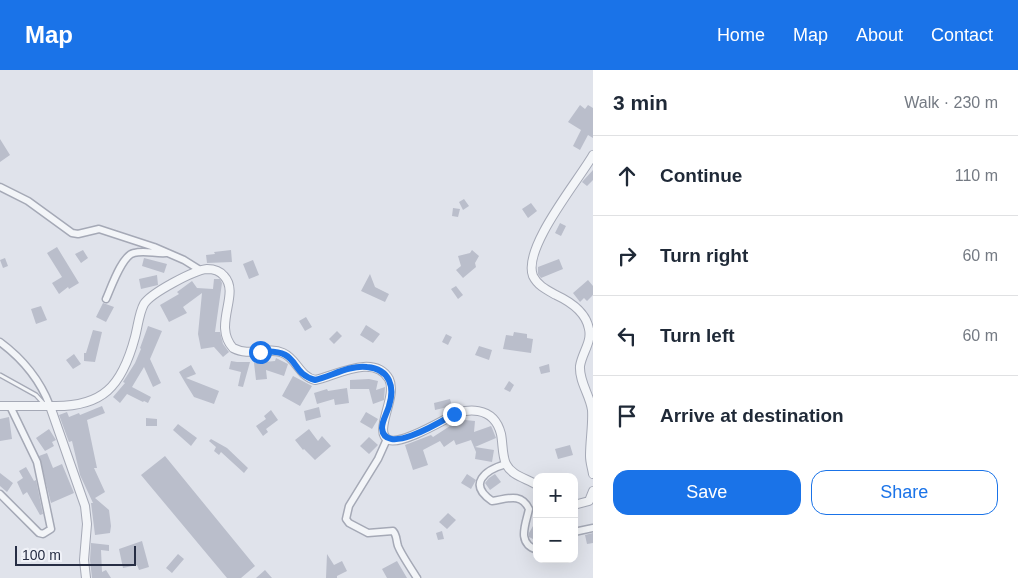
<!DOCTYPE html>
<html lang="en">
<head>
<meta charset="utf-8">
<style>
  :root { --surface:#fff; --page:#f6f6f7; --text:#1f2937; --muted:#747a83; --line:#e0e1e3; --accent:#1a73e8 }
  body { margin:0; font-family:Helvetica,sans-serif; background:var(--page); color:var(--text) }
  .controls { position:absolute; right:15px; bottom:15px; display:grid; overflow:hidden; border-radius:10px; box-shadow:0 5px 20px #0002 }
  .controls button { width:45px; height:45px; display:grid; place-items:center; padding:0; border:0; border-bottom:1px solid var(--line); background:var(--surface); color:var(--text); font:25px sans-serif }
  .scale { position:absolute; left:15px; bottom:12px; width:121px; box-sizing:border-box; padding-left:5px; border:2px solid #272e44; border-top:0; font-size:14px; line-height:18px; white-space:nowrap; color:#272e44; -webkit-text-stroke:4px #f0f2f8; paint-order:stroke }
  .stop { position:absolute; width:15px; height:15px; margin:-11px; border:4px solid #1a73e8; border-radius:50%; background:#fff }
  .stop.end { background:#1a73e8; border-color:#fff; box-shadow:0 1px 5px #0008 }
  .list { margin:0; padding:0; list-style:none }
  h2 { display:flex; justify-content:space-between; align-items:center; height:65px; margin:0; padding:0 20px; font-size:21px }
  h2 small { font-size:16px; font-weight:400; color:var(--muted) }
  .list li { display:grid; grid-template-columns:32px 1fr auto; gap:15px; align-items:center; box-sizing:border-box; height:80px; padding:0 20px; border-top:1px solid var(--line) }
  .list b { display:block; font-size:19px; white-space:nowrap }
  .list em { font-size:16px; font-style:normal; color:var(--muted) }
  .actions { display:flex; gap:10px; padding:15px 20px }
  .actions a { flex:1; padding:11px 0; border:1px solid var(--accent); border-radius:15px; text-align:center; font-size:18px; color:var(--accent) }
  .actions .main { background:var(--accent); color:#fff }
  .icon { flex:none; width:28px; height:28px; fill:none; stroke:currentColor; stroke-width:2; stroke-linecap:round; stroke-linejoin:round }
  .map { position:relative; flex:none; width:593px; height:508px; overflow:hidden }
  header { display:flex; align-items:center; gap:30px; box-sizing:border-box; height:70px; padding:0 25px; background:var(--accent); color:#fff }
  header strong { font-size:24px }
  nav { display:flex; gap:28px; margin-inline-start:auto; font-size:18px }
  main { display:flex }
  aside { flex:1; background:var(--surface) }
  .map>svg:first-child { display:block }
  .building { fill:#babecb }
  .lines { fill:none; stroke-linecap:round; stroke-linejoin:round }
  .service-casing { stroke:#a5a9b6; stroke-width:5.5 }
  .minor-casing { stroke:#a5a9b6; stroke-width:9 }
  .tertiary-casing { stroke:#a5a9b6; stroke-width:10 }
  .service { stroke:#f3f5f8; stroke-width:3 }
  .minor { stroke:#f3f5f8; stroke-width:6 }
  .tertiary { stroke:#f3f5f8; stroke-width:8 }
  .route { stroke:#1a73e8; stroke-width:6 }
</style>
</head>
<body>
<header>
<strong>Map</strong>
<nav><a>Home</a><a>Map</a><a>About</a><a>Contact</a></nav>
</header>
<main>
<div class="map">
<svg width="593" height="508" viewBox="0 0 593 508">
  <rect width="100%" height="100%" fill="#e0e3eb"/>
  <path class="building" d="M 580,35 L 585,39 L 588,35 L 593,38 L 593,68 L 588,65 L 580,80 L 573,76 L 581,60 L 568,52 Z
    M 0,69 L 10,85 L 0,92 Z
    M 593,100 L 593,110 L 587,116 L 582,112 Z
    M 464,129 L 469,136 L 463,140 L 459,132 Z
    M 531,133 L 537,141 L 528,148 L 522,139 Z
    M 453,138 L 460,139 L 458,147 L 452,146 Z
    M 560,153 L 566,156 L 561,166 L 555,163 Z
    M 57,177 L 79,213 L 69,219 L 68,217 L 59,224 L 52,213 L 62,207 L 47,183 Z
    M 83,180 L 88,188 L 81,193 L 75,184 Z
    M 231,180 L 232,192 L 207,193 L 206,185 L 215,184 L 214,182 Z
    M 472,180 L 479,186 L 475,193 L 476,197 L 463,208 L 456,200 L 461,196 L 458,186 L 470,183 Z
    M 5,188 L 8,196 L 3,198 L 0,190 Z
    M 144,188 L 167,194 L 164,203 L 142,196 Z
    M 559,189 L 563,199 L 541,208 L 538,204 L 538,197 Z
    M 253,190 L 259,205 L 249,209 L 243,194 Z
    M 370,204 L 375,217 L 389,224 L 385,232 L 361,221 Z
    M 157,205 L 158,215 L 141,219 L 139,209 Z
    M 214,209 L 220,209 L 222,213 L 215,262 L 220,262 L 223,274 L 229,282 L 223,287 L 214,277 L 201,279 L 198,264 L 202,223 L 183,237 L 187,243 L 169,252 L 160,235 L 179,224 L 177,222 L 192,211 L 197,218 L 213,219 Z
    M 588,210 L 593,216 L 593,225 L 587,231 L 584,228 L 580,232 L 573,223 Z
    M 456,216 L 463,225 L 458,229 L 451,219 Z
    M 103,233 L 114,237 L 106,252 L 96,247 Z
    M 41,236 L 47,250 L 36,254 L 31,239 Z
    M 306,247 L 312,257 L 305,261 L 299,251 Z
    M 366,255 L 380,264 L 373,273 L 360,265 Z
    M 148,256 L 162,261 L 150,289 L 161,313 L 153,317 L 144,297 L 132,317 L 151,327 L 148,333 L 144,331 L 143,332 L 127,324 L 120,333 L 113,327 L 125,313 L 123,312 L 135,293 L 141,279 L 140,278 Z
    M 93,260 L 102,262 L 95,292 L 84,291 L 84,283 L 86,283 Z
    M 337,261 L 342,266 L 334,274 L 329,269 Z
    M 514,262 L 527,264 L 527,268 L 533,269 L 531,283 L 503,279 L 506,265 L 513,266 Z
    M 446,264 L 452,267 L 448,275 L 442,272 Z
    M 479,276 L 492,280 L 489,290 L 475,285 Z
    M 74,284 L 81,294 L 73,299 L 66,290 Z
    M 276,288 L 288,294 L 284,306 L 266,300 L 267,309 L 256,310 L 254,293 L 275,291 Z
    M 231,291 L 237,292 L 250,292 L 243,317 L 238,316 L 241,302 L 229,299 Z
    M 549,294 L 550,302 L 541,304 L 539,297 Z
    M 191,295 L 196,304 L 186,308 L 219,321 L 214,334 L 194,327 L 186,314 L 179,302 Z
    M 293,306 L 312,316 L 300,336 L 282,326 Z
    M 369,309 L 378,311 L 376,320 L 385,317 L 384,330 L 373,334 L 369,319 L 350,319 L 350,310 Z
    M 509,311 L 514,315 L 510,322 L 504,319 Z
    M 347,318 L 349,333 L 335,335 L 334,329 L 317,334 L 314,323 L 327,319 L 328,321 Z
    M 450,329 L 452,336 L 435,340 L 434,333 Z
    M 102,336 L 105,343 L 87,350 L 97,398 L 94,398 L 105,422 L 95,428 L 109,440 L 111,456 L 110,463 L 95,465 L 91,433 L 93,433 L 80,405 L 72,371 L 69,372 L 59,345 L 67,342 L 69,347 L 79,343 L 80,345 Z
    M 319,337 L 321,347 L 306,351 L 304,341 Z
    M 271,340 L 278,350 L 266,359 L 268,362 L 263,366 L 256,356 L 266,349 L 264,346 Z
    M 366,342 L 378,349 L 372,359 L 360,352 Z
    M 9,347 L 12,369 L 0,371 L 0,349 Z
    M 146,348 L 157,349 L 157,356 L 146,356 Z
    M 465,350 L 475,351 L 474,362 L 491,356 L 492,358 L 496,368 L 475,377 L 494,380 L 492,392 L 475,389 L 476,382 L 471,370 L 456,375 L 454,370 L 444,377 L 440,371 L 423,380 L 428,395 L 413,400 L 405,375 L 431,365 L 433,367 L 450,356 Z
    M 178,354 L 197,368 L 191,376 L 173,360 Z
    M 49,359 L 56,370 L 52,372 L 54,376 L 45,381 L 36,368 Z
    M 309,359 L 318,371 L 322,366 L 331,376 L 315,390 L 304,379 L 303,380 L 295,370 Z
    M 369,367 L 378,375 L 369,384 L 360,376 Z
    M 211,369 L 227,378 L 248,398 L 244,403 L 221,382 L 219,385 L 214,381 L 216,377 L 209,371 Z
    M 570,375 L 573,385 L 558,389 L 555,379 Z
    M 47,383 L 53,398 L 62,394 L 74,423 L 51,433 L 39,386 Z
    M 165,386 L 255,496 L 241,508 L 227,508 L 141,405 Z
    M 26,397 L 34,411 L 36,410 L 43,444 L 40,445 L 27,422 L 23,425 L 17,412 L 23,408 L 19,401 Z
    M 0,403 L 13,413 L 7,422 L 0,416 Z
    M 467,404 L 476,410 L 471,419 L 461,413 Z
    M 495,404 L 501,412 L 490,420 L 485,413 L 489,408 Z
    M 448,443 L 456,450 L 447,459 L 439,452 Z
    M 537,449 L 537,471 L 529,467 L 529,463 Z
    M 442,461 L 444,469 L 438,470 L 436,463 Z
    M 593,463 L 593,473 L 587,474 L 585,465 Z
    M 142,471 L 149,497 L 139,500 L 137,495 L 123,498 L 119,479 Z
    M 91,473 L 109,475 L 109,481 L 101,480 L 102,502 L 106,500 L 111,508 L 92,508 L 90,490 Z
    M 178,484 L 184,489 L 172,503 L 166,498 Z
    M 327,484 L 334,495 L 342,491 L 347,501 L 337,506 L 337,508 L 326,508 Z
    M 397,491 L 407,508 L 387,508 L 382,499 Z
    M 265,500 L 272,508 L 256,508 Z"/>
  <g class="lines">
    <defs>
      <path id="service" d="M 0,305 L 36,325 L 45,335"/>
      <path id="minor" d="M 0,117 L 28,131 L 72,163 L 78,164 L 99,159 L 154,177 L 184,190 L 200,200
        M 106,229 C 111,218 122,185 134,183 C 144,180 156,184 166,183
        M 0,272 C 23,289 40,310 50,336
        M 387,369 L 378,389 L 349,436 L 346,449 L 349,453 L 368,463 L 393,461 C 397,465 396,470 398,476 C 401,484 412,500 417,508
        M 506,394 C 485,400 467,414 492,431 C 507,429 521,422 529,439 C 526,454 516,473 537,480
        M 0,424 L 39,463 L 43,464 L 51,459 L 37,392 L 10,336
        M 574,462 L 593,458"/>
      <path id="tertiary" d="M 593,85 C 579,110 522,178 533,206 C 538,216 547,220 556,225 C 571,232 586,242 589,259 C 592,272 582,283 580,296 C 579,312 590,325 592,340 C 593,355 590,370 590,386 C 590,392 592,398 593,404
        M 0,336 L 50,336
        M 574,435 L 589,431 L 593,421
        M 86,508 L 84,490 L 87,454 L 85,436 L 50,336 C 103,338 122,316 135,267 C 138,256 139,243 144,234 C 151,223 194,200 207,199 C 213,199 220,201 224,206 C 241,224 212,255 233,278 C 250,287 267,276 283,283 C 297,289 299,306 315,310 C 335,306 374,283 389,309 C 398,327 372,363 389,370 C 401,374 435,355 446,349 C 466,336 494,336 501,364 C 503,374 502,385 506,394 C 512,406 526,408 537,415"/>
    </defs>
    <use href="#service" class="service-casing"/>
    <use href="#minor" class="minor-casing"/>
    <use href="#tertiary" class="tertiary-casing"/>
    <use href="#service" class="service"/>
    <use href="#minor" class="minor"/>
    <use href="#tertiary" class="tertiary"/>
  </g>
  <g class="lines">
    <path class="route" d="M 260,282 C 302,278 288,303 315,310 C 332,306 349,295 367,297 C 390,299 395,317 389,336 C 387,343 382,351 382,358 C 384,387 442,351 454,344"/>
  </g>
</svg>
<div class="controls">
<button>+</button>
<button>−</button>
</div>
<div class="scale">100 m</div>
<div class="stop" style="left:260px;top:282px"></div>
<div class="stop end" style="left:454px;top:344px"></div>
</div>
<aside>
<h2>3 min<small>Walk · 230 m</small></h2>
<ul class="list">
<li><svg class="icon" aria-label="ahead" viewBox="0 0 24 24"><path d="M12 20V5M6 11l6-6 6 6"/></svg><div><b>Continue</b></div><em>110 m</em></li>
<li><svg class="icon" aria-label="right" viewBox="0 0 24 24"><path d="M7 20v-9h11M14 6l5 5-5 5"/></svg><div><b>Turn right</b></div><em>60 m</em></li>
<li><svg class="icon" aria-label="left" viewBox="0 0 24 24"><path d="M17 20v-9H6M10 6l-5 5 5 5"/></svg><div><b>Turn left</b></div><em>60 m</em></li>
<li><svg class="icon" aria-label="arrive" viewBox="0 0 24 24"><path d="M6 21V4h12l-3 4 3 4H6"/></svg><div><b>Arrive at destination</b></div></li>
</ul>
<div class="actions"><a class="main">Save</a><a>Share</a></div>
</aside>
</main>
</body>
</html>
